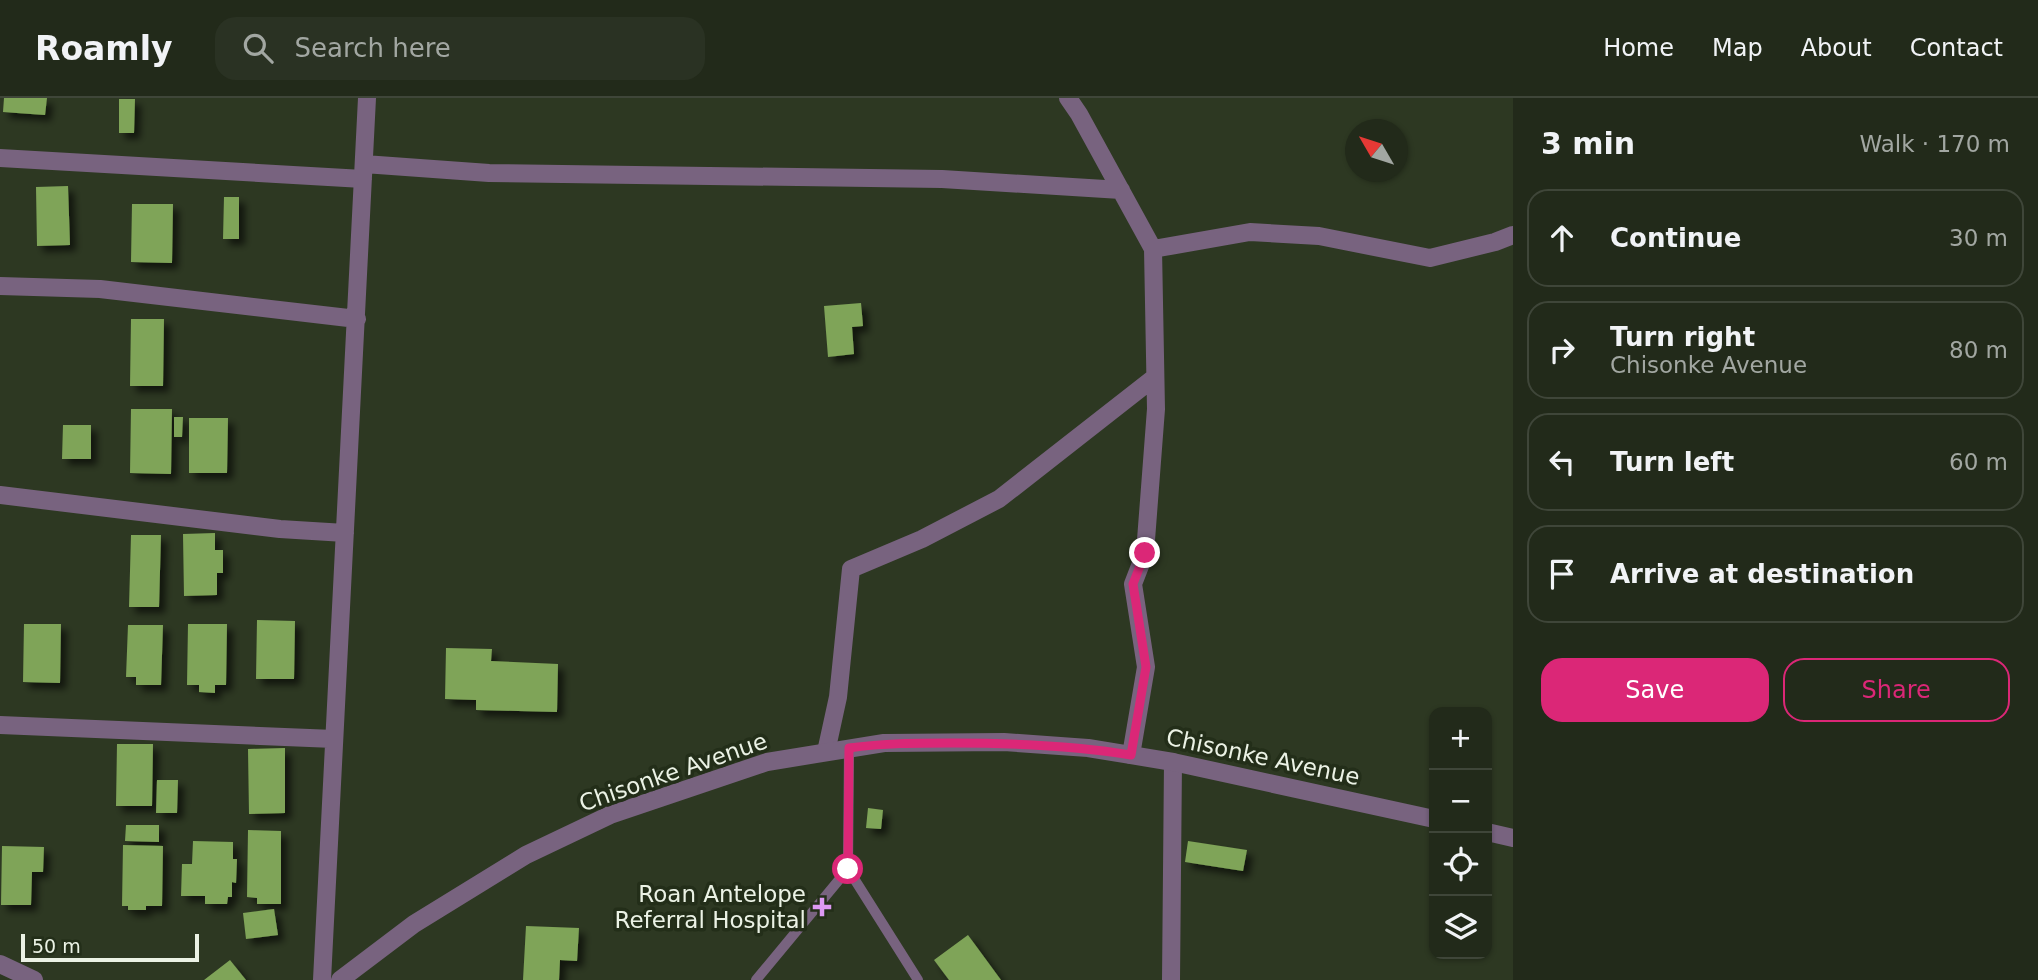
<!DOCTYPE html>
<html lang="en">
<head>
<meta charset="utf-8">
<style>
  :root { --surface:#222a1a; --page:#2a3223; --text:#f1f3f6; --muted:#a2a7a2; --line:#3f4639; --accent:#db2777 }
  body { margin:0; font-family:"DejaVu Sans",sans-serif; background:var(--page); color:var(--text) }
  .controls { position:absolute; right:21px; bottom:21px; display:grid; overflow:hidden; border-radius:14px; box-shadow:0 2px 5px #0004 }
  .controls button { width:63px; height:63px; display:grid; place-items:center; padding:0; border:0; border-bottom:2px solid var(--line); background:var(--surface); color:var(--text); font:35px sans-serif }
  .compass { position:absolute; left:1345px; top:21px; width:63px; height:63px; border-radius:50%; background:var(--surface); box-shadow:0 2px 5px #0004; rotate:309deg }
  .scale { position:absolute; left:21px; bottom:18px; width:178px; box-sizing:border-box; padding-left:7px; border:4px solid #ebf2e5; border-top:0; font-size:19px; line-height:24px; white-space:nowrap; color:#ebf2e5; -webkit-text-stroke:5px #232e19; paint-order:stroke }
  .stop { position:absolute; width:21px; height:21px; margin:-16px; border:5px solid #db2777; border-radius:50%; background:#fff }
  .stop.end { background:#db2777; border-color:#fff; box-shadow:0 2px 7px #0008 }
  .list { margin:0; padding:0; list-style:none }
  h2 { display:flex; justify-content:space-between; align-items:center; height:91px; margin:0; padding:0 28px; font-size:30px }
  h2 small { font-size:23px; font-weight:400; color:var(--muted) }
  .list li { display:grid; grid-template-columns:46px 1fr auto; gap:21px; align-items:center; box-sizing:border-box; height:98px; margin:0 14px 14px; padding:0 14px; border:2px solid var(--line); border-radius:21px }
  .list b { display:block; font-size:26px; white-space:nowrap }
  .list p { margin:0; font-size:23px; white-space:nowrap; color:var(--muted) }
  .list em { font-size:23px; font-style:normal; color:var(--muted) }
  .actions { display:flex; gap:14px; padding:21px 28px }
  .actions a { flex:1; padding:16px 0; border:2px solid var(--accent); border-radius:21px; text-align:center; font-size:24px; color:var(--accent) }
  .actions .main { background:var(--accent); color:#fff }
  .icon { flex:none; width:38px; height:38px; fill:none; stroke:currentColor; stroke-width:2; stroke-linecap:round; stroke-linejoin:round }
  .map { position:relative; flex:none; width:1513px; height:882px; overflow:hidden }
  header { display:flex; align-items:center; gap:42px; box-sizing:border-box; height:98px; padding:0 35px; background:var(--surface); border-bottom:2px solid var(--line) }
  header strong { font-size:33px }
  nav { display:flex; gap:38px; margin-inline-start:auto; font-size:24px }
  .search { width:490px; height:63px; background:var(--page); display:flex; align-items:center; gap:18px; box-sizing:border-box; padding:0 24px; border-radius:21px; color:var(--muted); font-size:26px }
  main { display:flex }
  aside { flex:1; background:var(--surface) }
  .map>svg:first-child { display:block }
  .building { fill:#7fa458; filter:url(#shadow) }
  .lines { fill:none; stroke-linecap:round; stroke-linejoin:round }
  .service { stroke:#78637f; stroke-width:10 }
  .minor { stroke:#78637f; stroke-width:18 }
  .tertiary { stroke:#78637f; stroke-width:18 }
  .route { stroke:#db2777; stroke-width:9 }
  .poi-dot { fill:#dd99f3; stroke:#232e19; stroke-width:2.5 }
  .labels { text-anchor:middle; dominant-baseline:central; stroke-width:7; stroke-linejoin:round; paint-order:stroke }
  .street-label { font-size:23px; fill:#ebf2e5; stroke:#232e19 }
  .poi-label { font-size:23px; fill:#ebf2e5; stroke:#232e19; text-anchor:end }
</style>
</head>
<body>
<header>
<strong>Roamly</strong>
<div class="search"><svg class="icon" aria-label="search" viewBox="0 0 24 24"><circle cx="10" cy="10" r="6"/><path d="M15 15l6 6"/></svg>Search here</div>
<nav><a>Home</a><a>Map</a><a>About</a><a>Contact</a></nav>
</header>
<main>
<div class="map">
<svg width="1513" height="882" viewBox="0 0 1513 882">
  <defs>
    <filter id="shadow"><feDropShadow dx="6" dy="6" stdDeviation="3.5" flood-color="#0009"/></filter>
  </defs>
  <rect width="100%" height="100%" fill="#2d3822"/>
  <path class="building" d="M 4,0 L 47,0 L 45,17 L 3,14 Z
    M 119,1 L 135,1 L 134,35 L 119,35 Z
    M 68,88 L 70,147 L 37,148 L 36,89 Z
    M 224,99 L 239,99 L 239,141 L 223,141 Z
    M 132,106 L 173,106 L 172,165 L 131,164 Z
    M 861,205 L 863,228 L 852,229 L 854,256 L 828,259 L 824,208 Z
    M 131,221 L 164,221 L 163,288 L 130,288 Z
    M 131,311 L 172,311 L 171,376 L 130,375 Z
    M 174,319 L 183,319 L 182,339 L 174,339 Z
    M 189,320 L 228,320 L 227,375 L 189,375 Z
    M 63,327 L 91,327 L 91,361 L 62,361 Z
    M 215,435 L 215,452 L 223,452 L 223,475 L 217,475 L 217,497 L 184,498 L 183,436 Z
    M 131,437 L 161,437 L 159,509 L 129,509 Z
    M 257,522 L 295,523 L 294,581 L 256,581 Z
    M 24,526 L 61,526 L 60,585 L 23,584 Z
    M 188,526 L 227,526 L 226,587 L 215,587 L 215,595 L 199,594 L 199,587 L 187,587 Z
    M 128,527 L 163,527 L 161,587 L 136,587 L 136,579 L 126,579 Z
    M 446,550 L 492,551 L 491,563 L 558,566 L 557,614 L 476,612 L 476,602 L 445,601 Z
    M 117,646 L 153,646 L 152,708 L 116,708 Z
    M 285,650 L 285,715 L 249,716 L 248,651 Z
    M 157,682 L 178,682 L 177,715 L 156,715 Z
    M 868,710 L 883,712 L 881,731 L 866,730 Z
    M 126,727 L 159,727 L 159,744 L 125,743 Z
    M 248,732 L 281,733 L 281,806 L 257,806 L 257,800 L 247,799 Z
    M 193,743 L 233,744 L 233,761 L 237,761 L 236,785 L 232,784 L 232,799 L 228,799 L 227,806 L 205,806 L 205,798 L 181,798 L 182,766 L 192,766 Z
    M 1188,743 L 1247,752 L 1243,773 L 1185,764 Z
    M 123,747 L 163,748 L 162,808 L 146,808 L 146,812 L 128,812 L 128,808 L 122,808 Z
    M 2,748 L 44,749 L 43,774 L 32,774 L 31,807 L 1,807 Z
    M 274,811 L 278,837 L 246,841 L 243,815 Z
    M 526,828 L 579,830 L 577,863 L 560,862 L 559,882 L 523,882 Z
    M 968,837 L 1001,882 L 949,882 L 934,862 Z
    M 230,862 L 246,882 L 204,882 Z"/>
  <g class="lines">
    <path class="service" d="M 849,651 L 848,771 L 918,882
      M 756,882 L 848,771"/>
    <path class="minor" d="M 1068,0 L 1079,16 L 1153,151
      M 0,60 L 363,81
      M 364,66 L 489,75 L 942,81 L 1121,92
      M 0,188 L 100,191 L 357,221
      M 0,397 L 280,431 L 345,435
      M 0,627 L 334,641
      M 826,654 L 838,599 L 851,471 L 922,441 L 999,401 L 1155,279
      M 1131,657 L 1146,569 L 1133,486 L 1145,455 L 1156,311 L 1153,151 L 1250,134 L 1319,138 L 1430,160 L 1495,144 L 1513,137
      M 0,866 L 34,882
      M 322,882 L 367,0
      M 1171,882 L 1173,664"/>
    <path class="tertiary" d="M 1487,734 L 1513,740
      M 340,882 L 414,826 L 526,757 L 610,717 L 767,664 L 884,645 L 1004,644 L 1088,650 L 1173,664 L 1434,721"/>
  </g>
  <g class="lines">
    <path class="route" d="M 848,771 L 849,650 C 884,645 917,645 952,645 C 1013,645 1072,647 1131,657 L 1146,569 L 1133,486 L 1145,455"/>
  </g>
  <path class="poi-dot" d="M818.5 798.5h7v7h7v7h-7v7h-7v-7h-7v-7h7z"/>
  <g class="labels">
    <g class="street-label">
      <text transform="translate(1263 659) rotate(12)">Chisonke Avenue</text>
      <text transform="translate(673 674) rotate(-19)">Chisonke Avenue</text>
    </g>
    <g class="poi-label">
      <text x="806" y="796">Roan Antelope<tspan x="806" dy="26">Referral Hospital</tspan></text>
    </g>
  </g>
</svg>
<div class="controls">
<button>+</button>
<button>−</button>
<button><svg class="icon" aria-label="locate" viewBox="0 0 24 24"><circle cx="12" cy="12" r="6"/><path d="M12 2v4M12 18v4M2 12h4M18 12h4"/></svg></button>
<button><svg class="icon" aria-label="layers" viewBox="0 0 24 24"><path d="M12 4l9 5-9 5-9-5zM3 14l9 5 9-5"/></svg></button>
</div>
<svg class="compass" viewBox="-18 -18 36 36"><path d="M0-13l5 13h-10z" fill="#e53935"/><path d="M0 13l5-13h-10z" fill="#a2a7a2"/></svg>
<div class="scale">50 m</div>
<div class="stop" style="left:848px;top:771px"></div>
<div class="stop end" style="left:1145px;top:455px"></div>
</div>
<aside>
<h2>3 min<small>Walk · 170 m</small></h2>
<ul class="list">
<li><svg class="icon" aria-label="ahead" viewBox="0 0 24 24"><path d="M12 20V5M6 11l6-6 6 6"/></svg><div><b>Continue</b></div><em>30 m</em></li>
<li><svg class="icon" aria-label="right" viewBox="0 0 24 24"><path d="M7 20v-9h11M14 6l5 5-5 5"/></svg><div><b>Turn right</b><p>Chisonke Avenue</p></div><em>80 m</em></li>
<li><svg class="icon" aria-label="left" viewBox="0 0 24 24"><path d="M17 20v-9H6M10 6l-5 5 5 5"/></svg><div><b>Turn left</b></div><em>60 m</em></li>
<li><svg class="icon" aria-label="arrive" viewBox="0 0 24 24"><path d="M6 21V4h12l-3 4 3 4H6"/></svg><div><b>Arrive at destination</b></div></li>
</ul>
<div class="actions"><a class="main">Save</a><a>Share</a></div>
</aside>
</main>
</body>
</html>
